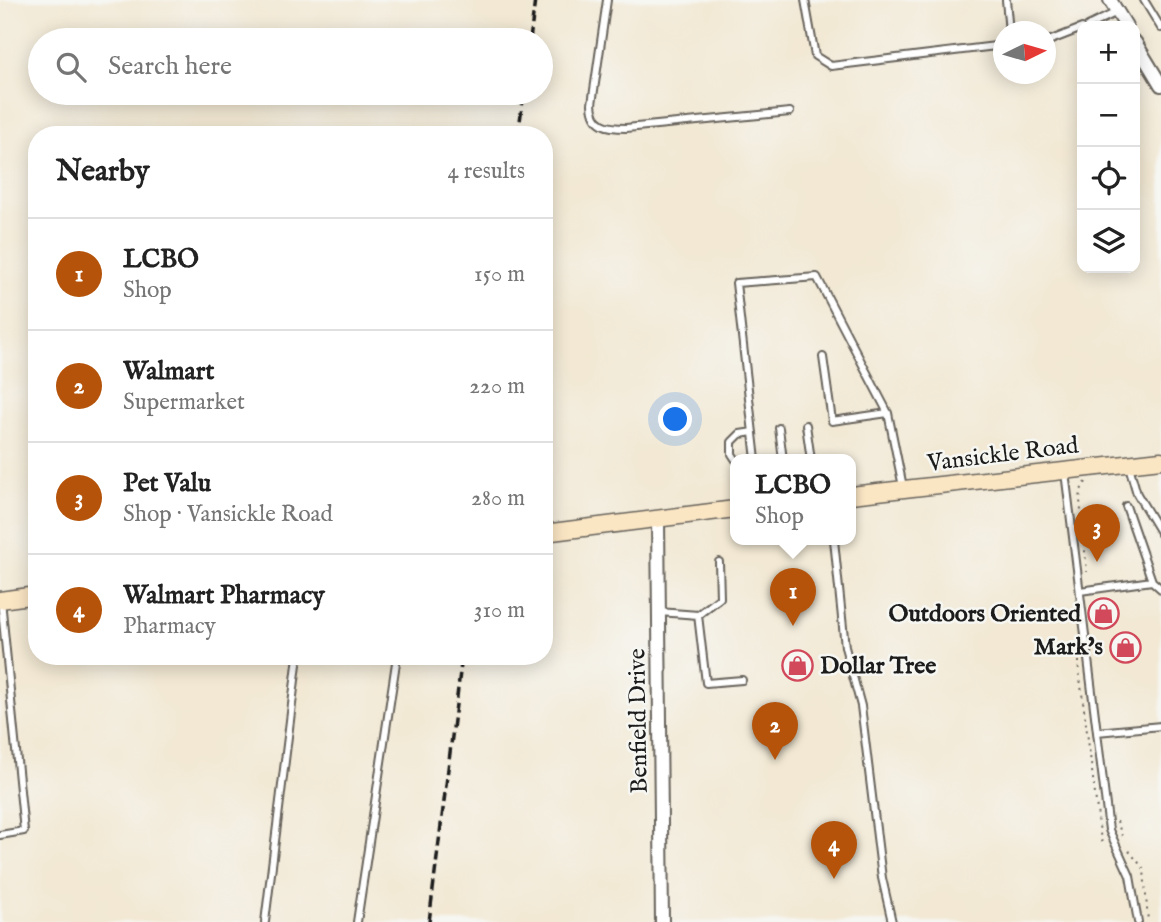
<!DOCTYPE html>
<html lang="en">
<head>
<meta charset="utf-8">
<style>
  :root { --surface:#fff; --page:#f2f2f2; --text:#222; --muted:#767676; --line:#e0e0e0; --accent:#b45309 }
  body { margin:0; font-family:"IM FELL English",serif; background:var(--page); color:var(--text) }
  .controls { position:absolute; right:21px; top:21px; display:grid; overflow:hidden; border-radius:14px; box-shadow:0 4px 18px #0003 }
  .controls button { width:63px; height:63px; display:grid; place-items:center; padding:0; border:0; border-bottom:2px solid var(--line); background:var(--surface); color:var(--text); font:35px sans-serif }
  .compass { position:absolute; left:993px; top:21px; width:63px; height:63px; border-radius:50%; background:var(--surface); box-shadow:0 4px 18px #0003; rotate:85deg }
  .you { position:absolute; left:676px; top:420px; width:24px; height:24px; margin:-18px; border:5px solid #fff; border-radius:50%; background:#1a73e8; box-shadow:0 0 0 10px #1a73e833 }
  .badge { display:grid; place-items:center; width:46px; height:46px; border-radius:50%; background:var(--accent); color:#fff; font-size:23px; font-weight:700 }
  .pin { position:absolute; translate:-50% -58px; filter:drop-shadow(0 2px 4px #0008) }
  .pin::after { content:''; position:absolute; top:37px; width:24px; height:21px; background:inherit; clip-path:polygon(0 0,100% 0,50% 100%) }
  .popup { position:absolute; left:730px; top:454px; width:126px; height:91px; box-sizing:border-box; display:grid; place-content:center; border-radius:14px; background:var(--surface); filter:drop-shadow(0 2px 5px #0005); font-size:23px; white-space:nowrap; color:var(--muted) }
  .popup b { font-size:26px; color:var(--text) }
  .popup::after { content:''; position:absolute; left:50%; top:100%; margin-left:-14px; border:14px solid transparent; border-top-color:var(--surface) }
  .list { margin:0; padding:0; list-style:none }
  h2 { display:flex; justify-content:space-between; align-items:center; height:91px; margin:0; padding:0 28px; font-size:30px }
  h2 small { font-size:23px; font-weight:400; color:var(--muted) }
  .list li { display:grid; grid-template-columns:46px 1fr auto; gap:21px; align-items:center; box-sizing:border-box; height:112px; padding:0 28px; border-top:2px solid var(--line) }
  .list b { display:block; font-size:26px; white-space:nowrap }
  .list p { margin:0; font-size:23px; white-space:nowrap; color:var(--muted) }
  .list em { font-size:23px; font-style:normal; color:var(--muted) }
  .icon { flex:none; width:38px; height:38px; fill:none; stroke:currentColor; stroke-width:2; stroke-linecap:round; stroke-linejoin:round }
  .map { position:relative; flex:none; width:1161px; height:922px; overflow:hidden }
  .search { position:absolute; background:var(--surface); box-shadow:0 4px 18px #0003; left:28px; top:28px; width:525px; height:77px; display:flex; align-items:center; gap:18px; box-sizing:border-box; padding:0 24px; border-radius:38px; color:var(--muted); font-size:26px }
  .panel { position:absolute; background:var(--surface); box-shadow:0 4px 18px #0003; left:28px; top:126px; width:525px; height:539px; border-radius:28px }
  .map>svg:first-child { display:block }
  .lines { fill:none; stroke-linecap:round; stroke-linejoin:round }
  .lane-casing { stroke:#67635c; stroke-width:10 }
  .street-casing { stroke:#67635c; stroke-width:16 }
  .secondary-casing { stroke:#67635c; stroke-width:19 }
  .path { stroke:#67635c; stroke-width:2; stroke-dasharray:2 5; stroke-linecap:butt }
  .lane { stroke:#fff; stroke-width:6 }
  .street { stroke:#fff; stroke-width:12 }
  .secondary { stroke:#fbe6c4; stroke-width:16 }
  .rail { stroke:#1c1c1c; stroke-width:3.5; stroke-dasharray:10 5; stroke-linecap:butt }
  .labels { text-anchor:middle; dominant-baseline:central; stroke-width:5; stroke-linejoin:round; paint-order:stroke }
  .street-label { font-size:24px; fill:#1c1c1c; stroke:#f6f6f2 }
  .poi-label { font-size:24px; font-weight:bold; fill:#1c1c1c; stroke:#f6f6f2; text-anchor:end }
</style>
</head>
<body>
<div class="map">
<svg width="1161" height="922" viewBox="0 0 1161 922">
  <rect width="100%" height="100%" fill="#f6f6f2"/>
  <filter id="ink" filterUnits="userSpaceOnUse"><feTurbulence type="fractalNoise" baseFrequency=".0143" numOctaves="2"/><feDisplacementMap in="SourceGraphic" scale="14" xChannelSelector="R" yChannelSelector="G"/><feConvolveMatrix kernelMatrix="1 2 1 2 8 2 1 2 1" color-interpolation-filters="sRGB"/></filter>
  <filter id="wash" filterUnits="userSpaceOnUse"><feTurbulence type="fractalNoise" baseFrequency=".00686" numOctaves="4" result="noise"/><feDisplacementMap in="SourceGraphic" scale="28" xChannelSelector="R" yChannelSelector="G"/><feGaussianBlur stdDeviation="1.57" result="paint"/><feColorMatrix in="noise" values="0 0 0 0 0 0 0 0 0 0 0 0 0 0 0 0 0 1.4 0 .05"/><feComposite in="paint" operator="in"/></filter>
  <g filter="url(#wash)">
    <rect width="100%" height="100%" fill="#f2e8d3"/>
  </g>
  <g filter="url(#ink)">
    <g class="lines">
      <defs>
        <path id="lane" d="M 607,0 L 592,104 C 593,126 608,128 626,128 L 790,112
          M 805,0 L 815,56 L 831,66 L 1004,45
          M 1006,0 L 1009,32
          M 1144,0 L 1161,28
          M 1088,26 L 1117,12
          M 1046,42 L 1082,28
          M 888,413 L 903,487
          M 806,425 L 811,460
          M 779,428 L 783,460
          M 736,460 L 732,454 L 732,442 L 740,434 L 753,432
          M 756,460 L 736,283 L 817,277 L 888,413 L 832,421 L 823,357
          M 1129,466 L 1137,494 L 1161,534
          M 1065,472 L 1109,830 L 1130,876 L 1138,922
          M 1126,506 L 1152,581 L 1161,589
          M 834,540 L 845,647 L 861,706 L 882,878 L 892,922
          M 1080,591 L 1152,581
          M 659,612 L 698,615 L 706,683 L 742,680
          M 698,615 L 720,598 L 719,562
          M 1097,732 L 1161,726
          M 0,835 L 24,831 L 1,600
          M 265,922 L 298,656
          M 357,922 L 397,656"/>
        <path id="street" d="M 1110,0 L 1126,26
          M 1135,42 L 1161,85
          M 658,519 L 662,922"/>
        <path id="secondary" d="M 851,495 L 1161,460
          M 544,533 L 735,509
          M 0,600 L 37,595"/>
      </defs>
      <use href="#lane" class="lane-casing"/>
      <use href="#street" class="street-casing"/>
      <use href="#secondary" class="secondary-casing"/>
      <path class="path" d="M 1086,482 L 1081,490 L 1080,500 L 1087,572
        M 1080,662 L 1078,662 L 1101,841 L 1105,843
        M 1117,821 L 1122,836
        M 1129,851 L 1144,869 L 1148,922"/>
      <use href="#lane" class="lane"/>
      <use href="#street" class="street"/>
      <use href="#secondary" class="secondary"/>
      <path class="rail" d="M 530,40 L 535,0
        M 518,135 L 524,93
        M 429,922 L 462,656"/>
    </g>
  </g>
  <defs>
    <symbol id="shop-ring" viewBox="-11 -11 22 22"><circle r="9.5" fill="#f6f6f2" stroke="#d1495b" stroke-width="1.5"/><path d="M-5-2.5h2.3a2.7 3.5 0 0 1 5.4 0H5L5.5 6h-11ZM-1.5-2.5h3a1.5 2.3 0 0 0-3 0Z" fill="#d1495b"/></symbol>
  </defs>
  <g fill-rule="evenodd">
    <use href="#shop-ring" x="1086" y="596" width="35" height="35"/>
    <use href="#shop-ring" x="1108" y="630" width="35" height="35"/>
    <use href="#shop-ring" x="780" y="648" width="35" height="35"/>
  </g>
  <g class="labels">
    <g class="street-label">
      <text transform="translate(1003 455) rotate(-7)">Vansickle Road</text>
      <text transform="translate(639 721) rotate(-91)">Benfield Drive</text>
    </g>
    <g class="poi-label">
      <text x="1081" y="614">Outdoors Oriented</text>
      <text x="1103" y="647">Mark's</text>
      <text x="820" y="666" text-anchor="start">Dollar Tree</text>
    </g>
  </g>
</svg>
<div class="controls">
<button>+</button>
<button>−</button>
<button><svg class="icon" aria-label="locate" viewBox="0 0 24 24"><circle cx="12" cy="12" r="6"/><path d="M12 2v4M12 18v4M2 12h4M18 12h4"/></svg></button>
<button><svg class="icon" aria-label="layers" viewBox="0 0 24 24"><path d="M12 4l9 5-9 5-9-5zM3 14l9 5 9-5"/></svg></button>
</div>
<svg class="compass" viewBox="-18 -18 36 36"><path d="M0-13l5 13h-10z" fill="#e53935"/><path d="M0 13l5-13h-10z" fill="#767676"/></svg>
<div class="you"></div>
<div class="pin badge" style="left:793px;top:626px">1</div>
<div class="popup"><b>LCBO</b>Shop</div>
<div class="pin badge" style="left:775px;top:760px">2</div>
<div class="pin badge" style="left:1097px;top:562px">3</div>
<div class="pin badge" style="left:834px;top:879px">4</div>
<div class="search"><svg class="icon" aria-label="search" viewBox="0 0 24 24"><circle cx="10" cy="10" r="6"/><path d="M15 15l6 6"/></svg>Search here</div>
<section class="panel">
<h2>Nearby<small>4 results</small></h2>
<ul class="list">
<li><span class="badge">1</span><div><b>LCBO</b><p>Shop</p></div><em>150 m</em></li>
<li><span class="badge">2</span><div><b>Walmart</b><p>Supermarket</p></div><em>220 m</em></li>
<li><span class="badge">3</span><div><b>Pet Valu</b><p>Shop · Vansickle Road</p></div><em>280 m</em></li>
<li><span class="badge">4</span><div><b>Walmart Pharmacy</b><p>Pharmacy</p></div><em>310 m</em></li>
</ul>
</section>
</div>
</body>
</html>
